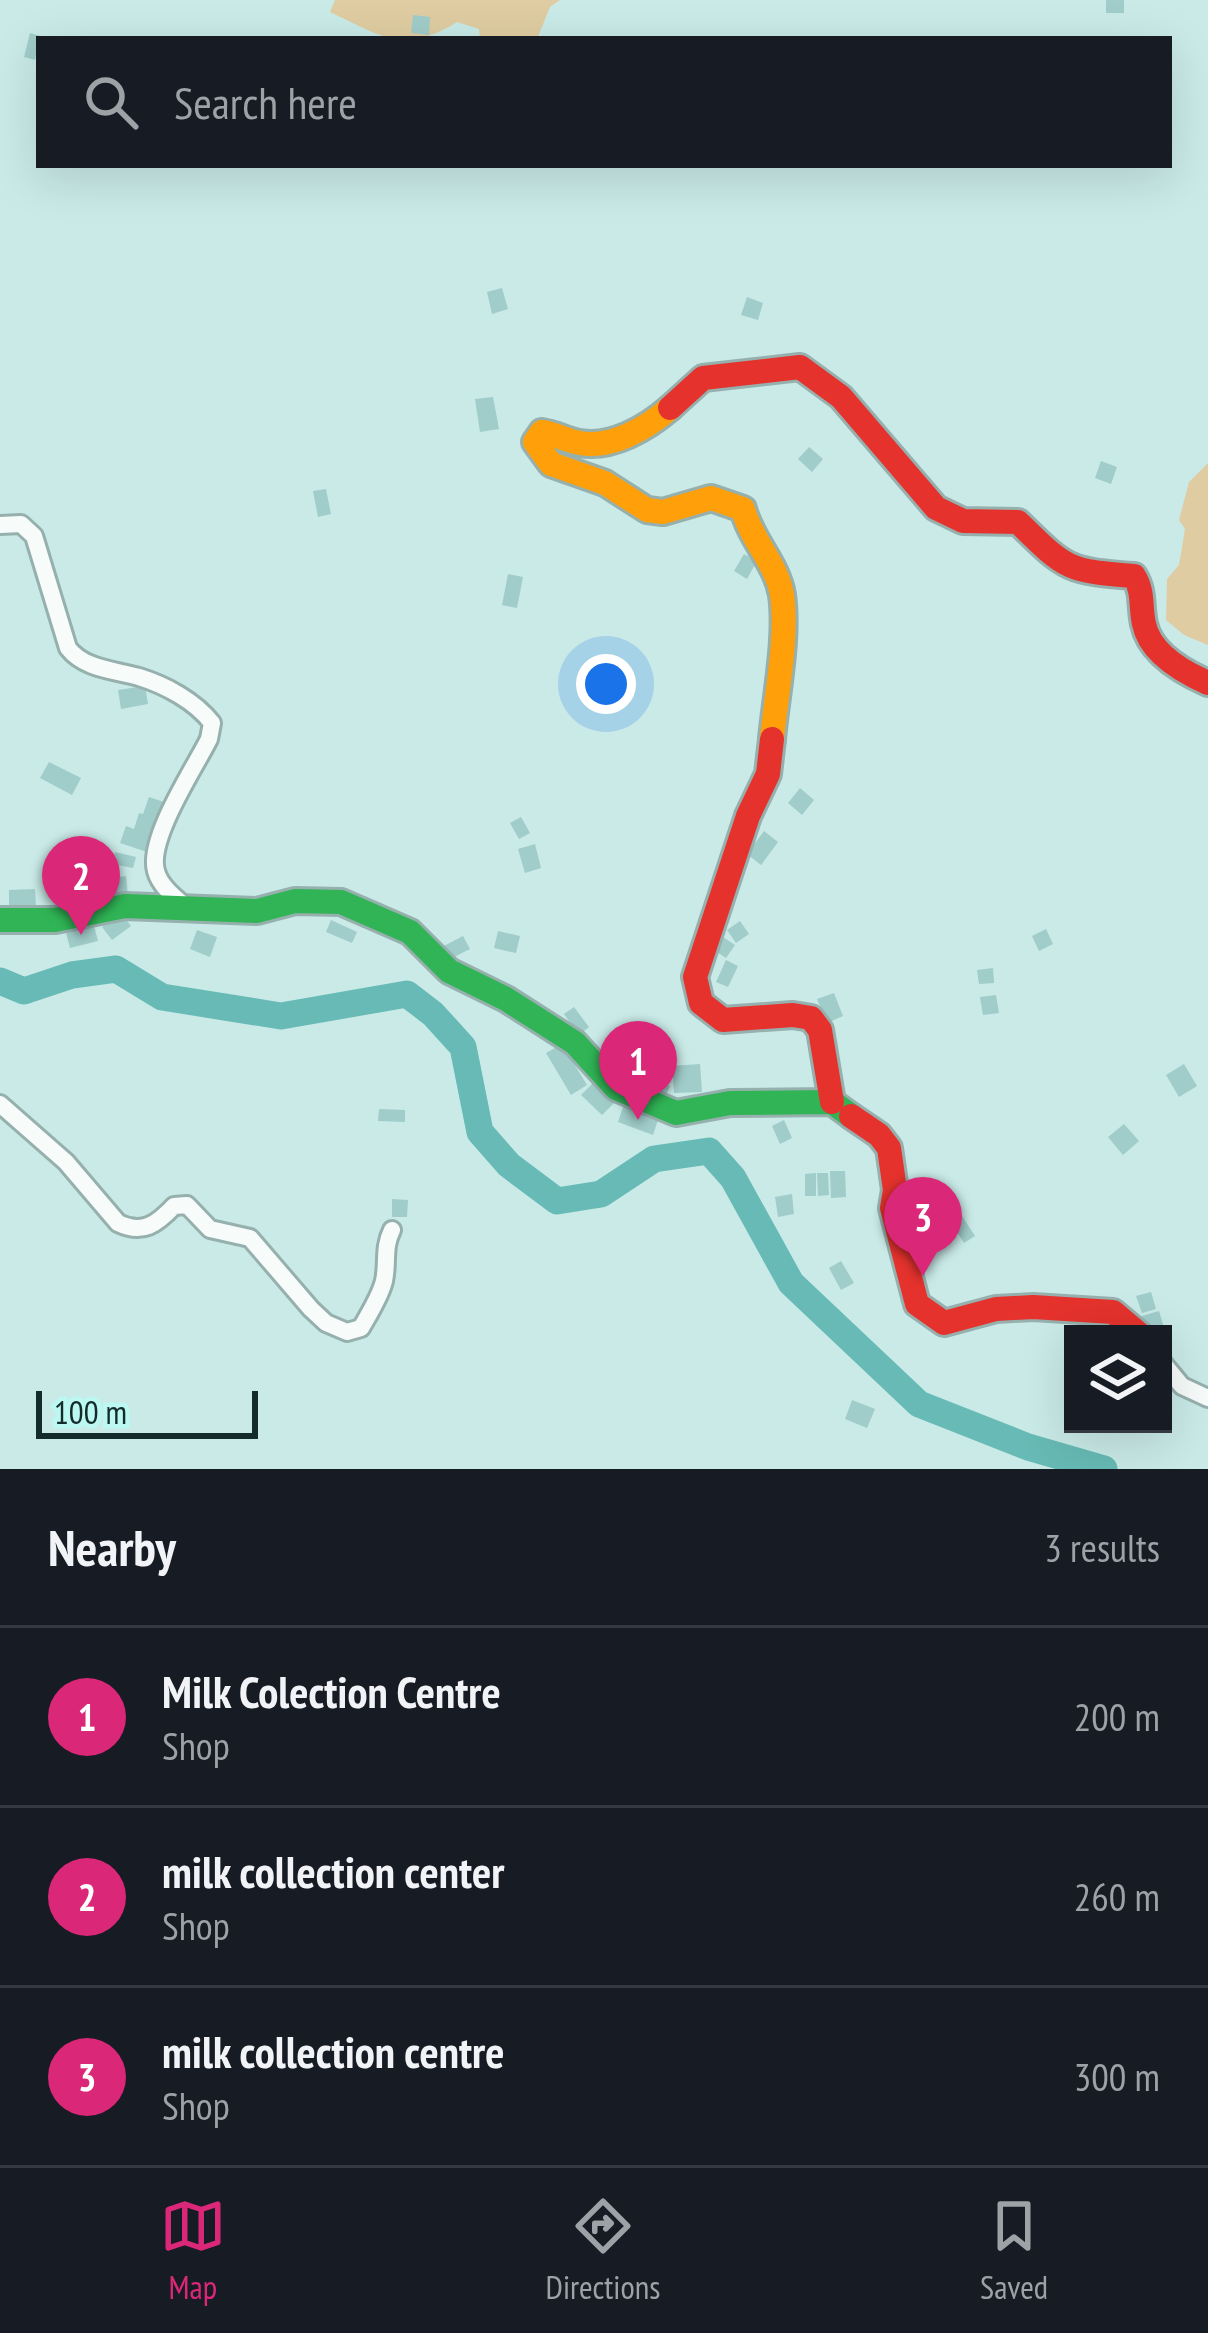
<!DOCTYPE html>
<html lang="en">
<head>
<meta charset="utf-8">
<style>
  :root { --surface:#171b24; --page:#20242c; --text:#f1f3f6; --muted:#9ea1a6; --line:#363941; --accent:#db2777 }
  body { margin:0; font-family:"PT Sans Narrow",sans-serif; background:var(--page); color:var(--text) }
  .controls { position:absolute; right:36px; bottom:36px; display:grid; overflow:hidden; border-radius:0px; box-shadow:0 12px 48px #0002 }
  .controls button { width:108px; height:108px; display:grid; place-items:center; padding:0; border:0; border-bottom:3px solid var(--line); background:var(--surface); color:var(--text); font:60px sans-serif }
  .scale { position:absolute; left:36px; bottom:30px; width:222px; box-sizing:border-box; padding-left:12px; border:6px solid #132b29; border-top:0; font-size:33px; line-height:42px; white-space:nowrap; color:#132b29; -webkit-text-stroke:9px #bcf7f2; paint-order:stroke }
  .you { position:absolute; left:606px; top:684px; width:42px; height:42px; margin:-30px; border:9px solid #fff; border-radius:50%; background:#1a73e8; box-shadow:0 0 0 18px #1a73e833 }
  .badge { display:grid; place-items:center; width:78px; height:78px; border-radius:50%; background:var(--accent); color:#fff; font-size:39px; font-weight:700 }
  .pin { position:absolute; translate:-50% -99px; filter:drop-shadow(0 3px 6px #0008) }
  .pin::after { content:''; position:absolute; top:63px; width:42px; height:36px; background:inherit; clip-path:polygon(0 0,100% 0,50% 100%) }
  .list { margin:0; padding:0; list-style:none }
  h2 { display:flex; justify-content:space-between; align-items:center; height:156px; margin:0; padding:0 48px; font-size:51px }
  h2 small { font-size:39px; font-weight:400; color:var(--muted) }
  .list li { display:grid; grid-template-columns:78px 1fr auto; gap:36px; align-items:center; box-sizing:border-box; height:180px; padding:0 48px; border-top:3px solid var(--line) }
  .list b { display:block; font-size:45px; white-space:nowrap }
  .list p { margin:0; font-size:39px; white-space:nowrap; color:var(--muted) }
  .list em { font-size:39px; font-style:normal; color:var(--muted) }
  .icon { flex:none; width:66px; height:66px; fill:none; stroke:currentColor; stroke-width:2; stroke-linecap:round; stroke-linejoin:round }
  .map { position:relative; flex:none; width:1208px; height:1469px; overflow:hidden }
  .search { position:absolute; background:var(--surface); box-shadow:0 12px 48px #0002; left:36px; right:36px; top:36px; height:132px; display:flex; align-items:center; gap:30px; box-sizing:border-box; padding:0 42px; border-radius:0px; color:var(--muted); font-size:45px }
  .sheet { height:696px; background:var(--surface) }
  nav { display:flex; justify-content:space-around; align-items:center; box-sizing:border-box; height:168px; border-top:3px solid var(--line); background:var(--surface); font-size:33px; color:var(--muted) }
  nav a { display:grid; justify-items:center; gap:6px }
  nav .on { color:var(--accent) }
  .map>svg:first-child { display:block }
  .green { fill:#dfcca2 }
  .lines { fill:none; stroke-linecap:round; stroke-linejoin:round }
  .river { stroke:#67bab5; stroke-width:27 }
  .building { fill:#a0ccc9 }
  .street-casing { stroke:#96b0ae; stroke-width:22 }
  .fast-casing { stroke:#96b0ae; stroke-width:30 }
  .slow-casing { stroke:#96b0ae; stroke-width:30 }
  .jam-casing { stroke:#96b0ae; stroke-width:30 }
  .street { stroke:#f7fcfb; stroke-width:16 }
  .fast { stroke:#30b455; stroke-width:24 }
  .slow { stroke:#ff9f0a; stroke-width:24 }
  .jam { stroke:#e5322d; stroke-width:24 }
</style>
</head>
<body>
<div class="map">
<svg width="1208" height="1469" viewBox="0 0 1208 1469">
  <rect width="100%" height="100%" fill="#c9eae7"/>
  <path class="green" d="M 335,0 L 560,0 L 550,7 L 537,39 L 480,39 L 479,29 L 457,22 C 404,55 381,36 330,12 Z
    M 1208,463 L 1208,645 L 1184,635 L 1166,620 L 1167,579 L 1179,565 L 1185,529 L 1179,520 L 1189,482 Z"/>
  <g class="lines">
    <path class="river" d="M 0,981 L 24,991 L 72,975 L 116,969 L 162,997 L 281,1016 L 407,994 L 433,1014 L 463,1047 L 480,1132 L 509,1165 L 557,1201 L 601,1194 L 654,1159 L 709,1151 L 733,1178 L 791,1283 L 919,1404 L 1028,1447 L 1104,1469"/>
  </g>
  <path class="building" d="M 1106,0 L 1124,0 L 1124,13 L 1106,13 Z
    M 413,15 L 430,17 L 429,35 L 411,33 Z
    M 30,33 L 48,38 L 39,39 L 35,60 L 24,57 Z
    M 502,288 L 508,309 L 492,314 L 487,292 Z
    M 747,297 L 763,303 L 758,320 L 741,315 Z
    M 493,397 L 499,429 L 480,432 L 475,399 Z
    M 809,447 L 823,459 L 812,472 L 798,459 Z
    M 1101,461 L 1117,467 L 1111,484 L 1095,478 Z
    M 326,489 L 331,514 L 318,517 L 313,491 Z
    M 744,554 L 757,561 L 747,579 L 734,571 Z
    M 508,574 L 523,577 L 517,608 L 502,605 Z
    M 145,686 L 148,704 L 121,709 L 118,690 Z
    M 49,762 L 81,778 L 72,795 L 40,778 Z
    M 800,788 L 814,800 L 802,815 L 788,803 Z
    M 149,797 L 164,802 L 150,853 L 120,843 L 126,826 L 134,829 L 139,813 L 143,814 Z
    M 521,817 L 530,833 L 519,839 L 510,823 Z
    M 764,831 L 778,842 L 761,865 L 747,854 Z
    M 535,844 L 541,868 L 525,873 L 518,849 Z
    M 115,852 L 136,857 L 133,868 L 112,864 Z
    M 126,876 L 128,896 L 106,899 L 103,879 Z
    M 81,886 L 83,910 L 63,912 L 61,888 Z
    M 35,889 L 36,909 L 9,909 L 9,890 Z
    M 120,912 L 131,926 L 112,940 L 102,927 Z
    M 331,920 L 357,932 L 352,943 L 326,932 Z
    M 740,921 L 749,934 L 736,943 L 727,930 Z
    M 93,922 L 98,941 L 70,948 L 65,929 Z
    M 1046,929 L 1053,944 L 1039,951 L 1032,936 Z
    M 197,930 L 217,937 L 210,957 L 190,949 Z
    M 498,931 L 520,936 L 516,953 L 494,948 Z
    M 463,936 L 470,949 L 448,960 L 442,947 Z
    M 723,937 L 735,945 L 726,958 L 714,950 Z
    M 726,960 L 738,966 L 728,987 L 716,982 Z
    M 993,968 L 994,983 L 979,984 L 977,970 Z
    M 834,993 L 843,1016 L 827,1023 L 817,999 Z
    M 996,995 L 999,1013 L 983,1015 L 980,997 Z
    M 574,1007 L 589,1027 L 579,1035 L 564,1014 Z
    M 562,1044 L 587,1085 L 571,1095 L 546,1053 Z
    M 620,1057 L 640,1070 L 632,1083 L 611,1070 Z
    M 700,1064 L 702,1092 L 674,1093 L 672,1066 Z
    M 1184,1064 L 1197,1086 L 1179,1097 L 1166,1075 Z
    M 647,1076 L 670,1086 L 666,1095 L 643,1085 Z
    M 596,1080 L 617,1100 L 602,1115 L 581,1095 Z
    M 624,1104 L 659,1117 L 653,1135 L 618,1122 Z
    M 379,1109 L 405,1110 L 405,1122 L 378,1121 Z
    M 784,1120 L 792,1138 L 780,1144 L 772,1126 Z
    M 1124,1124 L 1139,1141 L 1123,1155 L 1108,1137 Z
    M 830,1171 L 845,1171 L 846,1197 L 831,1198 Z
    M 816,1173 L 816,1196 L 805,1196 L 805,1174 Z
    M 817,1173 L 828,1173 L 829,1195 L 818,1196 Z
    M 914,1190 L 929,1199 L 920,1215 L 904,1205 Z
    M 792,1194 L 794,1214 L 778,1217 L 775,1197 Z
    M 392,1199 L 408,1200 L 407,1217 L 392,1217 Z
    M 960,1213 L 975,1236 L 964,1243 L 949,1220 Z
    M 939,1220 L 951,1233 L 935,1246 L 924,1232 Z
    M 841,1261 L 854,1283 L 841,1290 L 829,1268 Z
    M 1151,1292 L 1156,1309 L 1142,1313 L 1136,1296 Z
    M 1159,1311 L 1166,1334 L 1147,1334 L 1142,1316 Z
    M 852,1400 L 875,1409 L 867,1428 L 845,1419 Z"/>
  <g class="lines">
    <defs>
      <path id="street" d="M 0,525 L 21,524 L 34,536 L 68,648 C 84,669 114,670 139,677 C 165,685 195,701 212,723 L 209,739 C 194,769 147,839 156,871 C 160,886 174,897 186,907
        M 0,1104 L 66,1162 L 118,1223 C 143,1235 157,1224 174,1206 L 187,1205 L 210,1229 L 250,1238 L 311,1309 L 326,1323 L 347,1332 L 361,1328 C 369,1314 380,1297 384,1281 C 388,1262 383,1248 392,1230
        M 1163,1363 L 1182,1386 L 1208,1398"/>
      <path id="fast" d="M 0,920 L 55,920 L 125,906 L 257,911 L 295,901 L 341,902 L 410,932 L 449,971 L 506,999 L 575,1043 L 616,1088 L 676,1113 L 730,1103 L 832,1102 L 851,1116"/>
      <path id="slow" d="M 670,408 C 647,428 611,449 580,443 C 567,441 556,434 542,432 L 535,442 L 551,464 L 605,483 L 647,510 L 663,512 L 711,498 L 743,509 C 751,540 777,564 782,595 C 788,638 776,695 772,739"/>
      <path id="jam" d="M 670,408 L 703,378 L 800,367 L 841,397 L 936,508 L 963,521 L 1018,522 C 1066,569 1066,571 1134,576 C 1144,592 1140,606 1144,624 C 1150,653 1183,672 1208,683
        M 772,739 L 768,774 L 748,816 L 695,977 L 701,1003 L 723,1020 L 793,1015 L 811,1018 L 820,1030 L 832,1102
        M 851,1116 L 879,1135 L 889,1148 L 895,1190 L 892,1208 L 917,1304 L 944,1323 L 996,1309 L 1033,1307 L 1113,1312 L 1139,1334"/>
    </defs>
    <use href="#street" class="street-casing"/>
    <use href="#fast" class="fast-casing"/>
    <use href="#slow" class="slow-casing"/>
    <use href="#jam" class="jam-casing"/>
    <use href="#street" class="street"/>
    <use href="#fast" class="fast"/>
    <use href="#slow" class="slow"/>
    <use href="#jam" class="jam"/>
  </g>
</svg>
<div class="controls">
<button><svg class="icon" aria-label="layers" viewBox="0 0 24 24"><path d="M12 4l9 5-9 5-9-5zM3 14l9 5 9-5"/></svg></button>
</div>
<div class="scale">100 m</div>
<div class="you"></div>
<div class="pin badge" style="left:638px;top:1120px">1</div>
<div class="pin badge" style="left:81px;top:935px">2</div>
<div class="pin badge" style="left:923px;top:1276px">3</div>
<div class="search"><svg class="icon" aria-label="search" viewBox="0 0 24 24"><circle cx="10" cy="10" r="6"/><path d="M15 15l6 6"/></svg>Search here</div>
</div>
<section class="sheet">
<h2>Nearby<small>3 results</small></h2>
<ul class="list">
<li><span class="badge">1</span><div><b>Milk Colection Centre</b><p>Shop</p></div><em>200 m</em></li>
<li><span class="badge">2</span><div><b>milk collection center</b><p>Shop</p></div><em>260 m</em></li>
<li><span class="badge">3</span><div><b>milk collection centre</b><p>Shop</p></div><em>300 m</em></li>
</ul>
</section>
<nav>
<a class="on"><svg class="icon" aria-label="map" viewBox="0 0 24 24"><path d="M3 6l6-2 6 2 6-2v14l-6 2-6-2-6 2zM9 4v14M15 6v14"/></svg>Map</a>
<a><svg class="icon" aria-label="directions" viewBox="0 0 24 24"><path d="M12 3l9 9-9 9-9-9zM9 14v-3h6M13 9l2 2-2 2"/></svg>Directions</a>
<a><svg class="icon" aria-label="saved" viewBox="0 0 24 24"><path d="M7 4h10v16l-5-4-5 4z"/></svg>Saved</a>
</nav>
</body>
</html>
